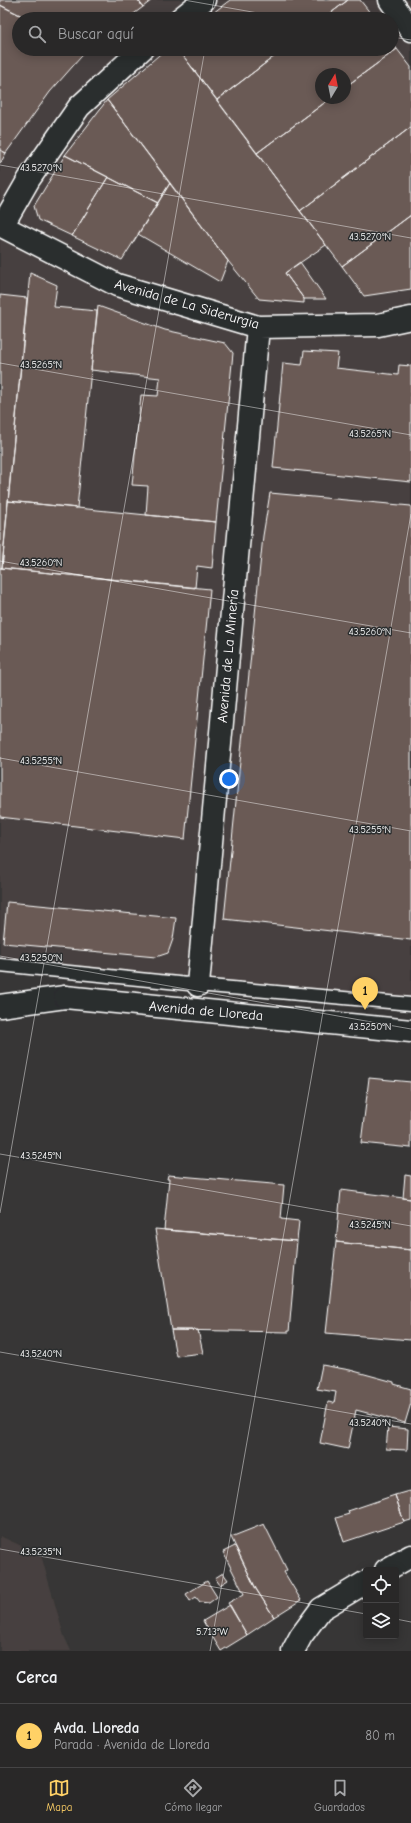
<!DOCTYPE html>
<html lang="es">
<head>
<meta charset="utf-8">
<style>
  :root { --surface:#292828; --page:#313030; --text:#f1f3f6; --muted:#a5a6a8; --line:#454445; --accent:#ffd166 }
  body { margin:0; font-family:"Comic Neue",sans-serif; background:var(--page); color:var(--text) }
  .controls { position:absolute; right:12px; bottom:12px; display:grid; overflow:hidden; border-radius:4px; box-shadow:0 2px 10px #0003 }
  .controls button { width:36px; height:36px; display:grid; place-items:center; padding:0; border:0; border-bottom:1px solid var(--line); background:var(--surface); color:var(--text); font:20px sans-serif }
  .compass { position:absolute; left:315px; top:68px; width:36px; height:36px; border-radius:50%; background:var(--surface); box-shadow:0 2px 10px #0003; rotate:10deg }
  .you { position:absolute; left:229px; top:779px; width:14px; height:14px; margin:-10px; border:3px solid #fff; border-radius:50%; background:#1a73e8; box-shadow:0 0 0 6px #1a73e833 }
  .badge { display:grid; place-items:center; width:26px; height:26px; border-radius:50%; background:var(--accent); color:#111; font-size:13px; font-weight:700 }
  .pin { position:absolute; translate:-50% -33px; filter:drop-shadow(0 1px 2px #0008) }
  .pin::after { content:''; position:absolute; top:21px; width:14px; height:12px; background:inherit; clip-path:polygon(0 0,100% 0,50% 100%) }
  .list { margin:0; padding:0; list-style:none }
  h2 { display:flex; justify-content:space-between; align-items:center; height:52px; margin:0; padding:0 16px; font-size:17px }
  h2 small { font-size:13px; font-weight:400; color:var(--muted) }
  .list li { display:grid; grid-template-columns:26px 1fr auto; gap:12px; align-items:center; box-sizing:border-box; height:64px; padding:0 16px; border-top:1px solid var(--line) }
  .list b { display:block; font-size:15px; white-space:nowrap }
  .list p { margin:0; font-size:13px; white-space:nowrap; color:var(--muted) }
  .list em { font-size:13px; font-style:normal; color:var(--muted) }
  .icon { flex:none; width:22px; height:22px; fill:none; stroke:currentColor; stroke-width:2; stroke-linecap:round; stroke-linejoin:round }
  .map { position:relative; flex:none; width:411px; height:1651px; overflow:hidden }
  .search { position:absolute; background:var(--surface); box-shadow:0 2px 10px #0003; left:12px; right:12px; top:12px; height:44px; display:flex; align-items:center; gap:10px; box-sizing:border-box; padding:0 14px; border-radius:22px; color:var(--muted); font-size:15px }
  .sheet { height:116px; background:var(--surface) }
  nav { display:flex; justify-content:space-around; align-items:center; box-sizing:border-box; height:56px; border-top:1px solid var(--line); background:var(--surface); font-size:11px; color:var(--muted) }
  nav a { display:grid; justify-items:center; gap:2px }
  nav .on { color:var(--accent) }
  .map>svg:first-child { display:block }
  .built { fill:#47413f; fill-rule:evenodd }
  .building { fill:#6b5a54; stroke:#fff }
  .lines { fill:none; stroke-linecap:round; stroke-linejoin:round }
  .service-casing { stroke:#fff; stroke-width:15 }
  .minor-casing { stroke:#fff; stroke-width:25 }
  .tertiary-casing { stroke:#fff; stroke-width:25 }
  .service { stroke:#2a2d2e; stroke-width:12 }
  .minor { stroke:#2a2d2e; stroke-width:22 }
  .tertiary { stroke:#2a2d2e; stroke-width:22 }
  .ticks { fill:none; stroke:#fff; stroke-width:1; stroke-opacity:0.45 }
  .labels { text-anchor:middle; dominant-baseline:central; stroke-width:3; stroke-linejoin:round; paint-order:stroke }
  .street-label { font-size:14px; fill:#fff; stroke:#2a2d2e }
  .ticks-label { font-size:10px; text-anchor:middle; fill:#fff; stroke:#2a2d2e; stroke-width:3; stroke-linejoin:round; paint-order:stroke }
</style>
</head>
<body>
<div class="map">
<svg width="411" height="1651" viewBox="0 0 411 1651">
  <rect width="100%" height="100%" fill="#373636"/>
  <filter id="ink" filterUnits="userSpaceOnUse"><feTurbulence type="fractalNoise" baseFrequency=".025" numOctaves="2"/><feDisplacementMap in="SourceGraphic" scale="8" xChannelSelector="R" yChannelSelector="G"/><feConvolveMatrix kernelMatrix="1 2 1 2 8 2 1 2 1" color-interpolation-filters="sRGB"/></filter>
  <g filter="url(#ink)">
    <path class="built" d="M 0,0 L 411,0 L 411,1009 L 0,970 ZM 19,19 L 392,19 L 392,49 L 19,49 ZM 321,74 L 345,74 L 345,98 L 321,98 Z
      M 0,1536 L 41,1555 L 64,1636 L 71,1651 L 0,1651 Z"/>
    <path class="building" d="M 0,0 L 138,0 L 143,7 L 127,19 L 28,19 L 0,5 Z
      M 138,0 L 152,0 L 143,7 Z
      M 230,0 L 348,0 L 323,19 L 205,19 Z
      M 348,0 L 360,0 L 375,19 L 323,19 Z
      M 0,5 L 28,19 L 19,19 L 19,49 L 88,49 L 50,92 L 6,153 L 0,150 Z
      M 392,42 L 397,49 L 345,87 L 345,74 L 321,74 L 321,98 L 331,98 L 257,153 L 217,100 L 284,49 L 392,49 Z
      M 166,49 L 178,49 L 326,245 L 285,273 L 304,299 L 304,303 L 259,299 L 228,261 L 107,100 Z
      M 178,49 L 284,49 L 217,100 Z
      M 397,49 L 411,67 L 411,127 L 300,211 L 257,153 L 331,98 L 345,98 L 345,87 Z
      M 107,100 L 170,183 L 158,203 L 65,155 Z
      M 411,127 L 411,215 L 342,266 L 300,211 Z
      M 0,150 L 6,153 L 0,164 Z
      M 65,155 L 108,177 L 72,236 L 38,220 L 34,206 Z
      M 108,177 L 158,203 L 122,260 L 72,236 Z
      M 170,183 L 228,261 L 220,282 L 138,234 Z
      M 411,215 L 411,289 L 364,296 L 342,266 Z
      M 300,262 L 326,299 L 304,299 L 285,273 Z
      M 30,273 L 57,285 L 54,307 L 97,311 L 77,508 L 8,501 Z
      M 0,295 L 27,298 L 2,568 L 0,568 Z
      M 98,306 L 165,330 L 225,343 L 233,353 L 216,522 L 146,515 L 148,486 L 132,485 L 141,395 L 158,396 L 160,378 L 91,370 Z
      M 304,351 L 338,353 L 336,368 L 398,375 L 399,365 L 411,366 L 411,482 L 273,468 L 283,363 L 302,365 Z
      M 270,493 L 411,506 L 411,940 L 224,919 L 263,536 Z
      M 8,501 L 216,522 L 212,568 L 197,566 L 195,588 L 2,568 Z
      M 0,568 L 210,589 L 185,839 L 0,817 Z
      M 7,902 L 176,918 L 173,939 L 168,953 L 156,957 L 3,943 Z
      M 369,1078 L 411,1082 L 411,1148 L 361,1143 Z
      M 168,1175 L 284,1185 L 281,1219 L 299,1221 L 297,1241 L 164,1230 L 169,1179 L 167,1179 Z
      M 405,1175 L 411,1176 L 411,1199 L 403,1198 Z
      M 341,1190 L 411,1199 L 411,1250 L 336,1242 Z
      M 155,1229 L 297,1241 L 289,1332 L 171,1330 Z
      M 336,1242 L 411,1250 L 411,1340 L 326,1333 Z
      M 171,1330 L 198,1330 L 203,1353 L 176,1356 Z
      M 322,1365 L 350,1370 L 394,1382 L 394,1384 L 411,1389 L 411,1403 L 405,1423 L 356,1410 L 348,1449 L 320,1443 L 328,1402 L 334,1403 L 336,1392 L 317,1389 Z
      M 388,1427 L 408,1429 L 407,1450 L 386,1449 Z
      M 409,1491 L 411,1493 L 411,1520 L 404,1522 L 395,1495 Z
      M 395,1495 L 404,1522 L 344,1542 L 336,1518 L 349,1514 L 348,1511 Z
      M 264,1524 L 287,1570 L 284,1572 L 301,1600 L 274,1617 L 256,1589 L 231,1537 Z
      M 235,1546 L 256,1589 L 274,1617 L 247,1635 L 228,1603 L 244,1594 L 223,1552 Z
      M 223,1573 L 228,1580 L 220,1585 L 215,1578 Z
      M 207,1581 L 217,1597 L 209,1603 L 200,1602 L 196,1597 L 190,1601 L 186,1594 Z
      M 230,1605 L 247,1635 L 221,1651 L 203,1621 Z"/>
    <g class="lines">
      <defs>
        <path id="service" d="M 0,965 L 198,985 L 411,1004"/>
        <path id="minor" d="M 390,0 L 411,30
          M 180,19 L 204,0
          M 0,225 L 117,285 L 258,327 L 378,325 L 411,318
          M 2,226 L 29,179 L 79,107 L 142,49
          M 198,985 L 258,327
          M 0,1006 L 65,997
          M 386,1570 L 411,1556
          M 293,1651 L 301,1636 L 321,1609 L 366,1582"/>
        <path id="tertiary" d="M 65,997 L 411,1031"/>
      </defs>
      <use href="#service" class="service-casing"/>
      <use href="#minor" class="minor-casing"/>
      <use href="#tertiary" class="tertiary-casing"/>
      <use href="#service" class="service"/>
      <use href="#minor" class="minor"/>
      <use href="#tertiary" class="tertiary"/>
    </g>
  </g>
  <path class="ticks" d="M 184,0 L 292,19M 210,19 L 214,0M 392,37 L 411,40M 0,165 L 411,238M 0,363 L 411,435M 0,561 L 411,633M 0,758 L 411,831M 0,956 L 411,1029M 0,1154 L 411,1226M 0,1213 L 205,49M 0,1352 L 411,1424M 0,1549 L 366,1614M 396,1619 L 411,1622M 210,1651 L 411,514"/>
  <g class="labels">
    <g class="street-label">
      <text transform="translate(187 304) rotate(16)">Avenida de La Siderurgia</text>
      <text transform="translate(228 656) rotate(-85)">Avenida de La Minería</text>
      <text transform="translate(206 1011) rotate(5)">Avenida de Lloreda</text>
    </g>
  </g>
  <g class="ticks-label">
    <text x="41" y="171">43.5270°N</text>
    <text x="370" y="240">43.5270°N</text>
    <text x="41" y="368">43.5265°N</text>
    <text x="370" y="437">43.5265°N</text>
    <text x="41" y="566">43.5260°N</text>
    <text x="370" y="635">43.5260°N</text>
    <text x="41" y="764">43.5255°N</text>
    <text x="370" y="833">43.5255°N</text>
    <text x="41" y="961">43.5250°N</text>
    <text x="370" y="1030">43.5250°N</text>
    <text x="41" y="1159">43.5245°N</text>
    <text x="370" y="1228">43.5245°N</text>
    <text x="41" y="1357">43.5240°N</text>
    <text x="370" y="1426">43.5240°N</text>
    <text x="41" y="1555">43.5235°N</text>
    <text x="212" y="1635">5.713°W</text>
  </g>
</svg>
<div class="controls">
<button><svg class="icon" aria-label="locate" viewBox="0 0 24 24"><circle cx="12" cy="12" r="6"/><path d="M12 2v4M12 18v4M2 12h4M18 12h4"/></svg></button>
<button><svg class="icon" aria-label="layers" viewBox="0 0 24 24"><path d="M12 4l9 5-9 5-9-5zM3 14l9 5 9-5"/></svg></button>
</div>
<svg class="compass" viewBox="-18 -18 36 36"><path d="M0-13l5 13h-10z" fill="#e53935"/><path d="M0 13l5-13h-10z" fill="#a5a6a8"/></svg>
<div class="you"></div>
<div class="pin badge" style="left:365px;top:1010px">1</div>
<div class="search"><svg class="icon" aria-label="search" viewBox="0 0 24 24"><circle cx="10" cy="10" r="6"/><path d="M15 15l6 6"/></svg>Buscar aquí</div>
</div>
<section class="sheet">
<h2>Cerca<small></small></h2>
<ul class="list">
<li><span class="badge">1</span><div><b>Avda. Lloreda</b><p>Parada · Avenida de Lloreda</p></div><em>80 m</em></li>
</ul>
</section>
<nav>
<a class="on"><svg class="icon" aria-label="map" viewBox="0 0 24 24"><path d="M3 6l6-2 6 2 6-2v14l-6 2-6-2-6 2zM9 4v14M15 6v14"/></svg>Mapa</a>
<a><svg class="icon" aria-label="directions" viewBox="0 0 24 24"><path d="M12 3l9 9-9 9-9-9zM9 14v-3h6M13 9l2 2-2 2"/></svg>Cómo llegar</a>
<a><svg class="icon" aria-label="saved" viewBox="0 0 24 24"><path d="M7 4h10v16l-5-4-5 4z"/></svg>Guardados</a>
</nav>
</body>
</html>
